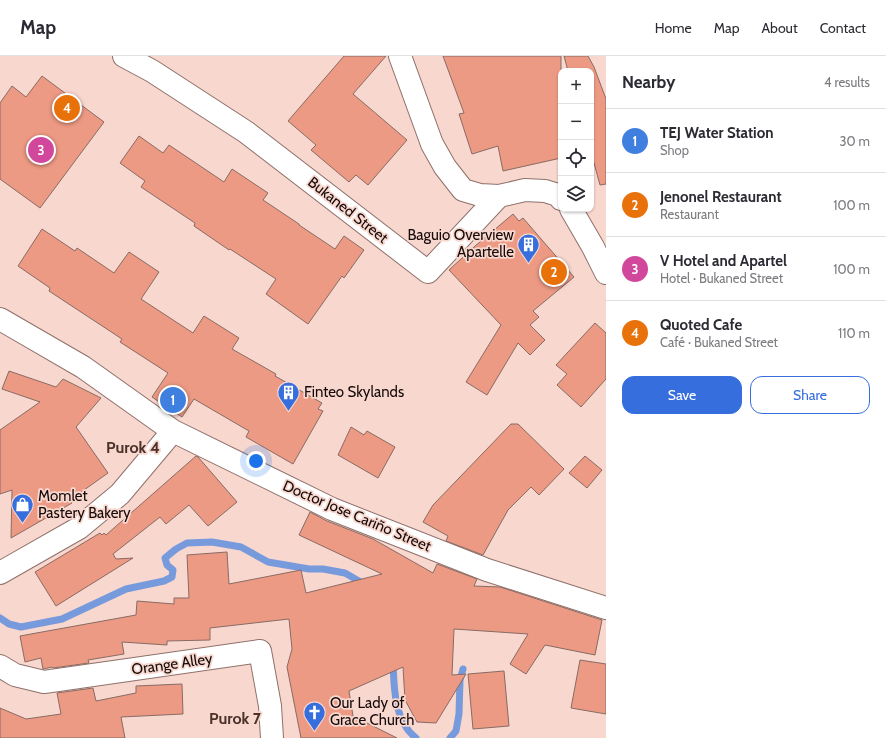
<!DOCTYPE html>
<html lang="en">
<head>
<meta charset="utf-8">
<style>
  :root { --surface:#fff; --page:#f7f7f7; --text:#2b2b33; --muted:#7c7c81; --line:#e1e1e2; --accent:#376edd }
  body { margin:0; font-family:Cabin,sans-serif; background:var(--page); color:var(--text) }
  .controls { position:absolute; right:12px; top:12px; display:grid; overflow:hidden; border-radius:8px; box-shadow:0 1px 3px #0004 }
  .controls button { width:36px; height:36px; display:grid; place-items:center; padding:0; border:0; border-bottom:1px solid var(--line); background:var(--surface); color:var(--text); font:20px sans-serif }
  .you { position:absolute; left:256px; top:405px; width:14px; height:14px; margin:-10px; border:3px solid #fff; border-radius:50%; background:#1a73e8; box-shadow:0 0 0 6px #1a73e833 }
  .badge { display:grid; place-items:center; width:26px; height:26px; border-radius:50%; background:var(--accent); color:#fff; font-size:13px; font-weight:700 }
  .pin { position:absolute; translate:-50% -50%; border:2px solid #fff; box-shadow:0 1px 4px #0006 }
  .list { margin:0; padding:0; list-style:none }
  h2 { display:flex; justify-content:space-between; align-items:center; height:52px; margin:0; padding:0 16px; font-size:17px }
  h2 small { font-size:13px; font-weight:400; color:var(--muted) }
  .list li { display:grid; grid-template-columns:26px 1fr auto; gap:12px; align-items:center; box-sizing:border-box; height:64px; padding:0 16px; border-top:1px solid var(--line) }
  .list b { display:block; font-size:15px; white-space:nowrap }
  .list p { margin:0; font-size:13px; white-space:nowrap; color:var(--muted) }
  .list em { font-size:13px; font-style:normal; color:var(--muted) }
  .actions { display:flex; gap:8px; padding:12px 16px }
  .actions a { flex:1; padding:9px 0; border:1px solid var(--accent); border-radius:12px; text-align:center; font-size:14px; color:var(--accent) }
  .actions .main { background:var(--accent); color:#fff }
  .icon { flex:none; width:22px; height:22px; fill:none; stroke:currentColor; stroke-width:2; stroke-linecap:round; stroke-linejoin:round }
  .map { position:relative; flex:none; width:606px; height:682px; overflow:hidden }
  header { display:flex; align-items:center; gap:24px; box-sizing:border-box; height:56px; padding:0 20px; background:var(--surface); border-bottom:1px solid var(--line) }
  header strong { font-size:19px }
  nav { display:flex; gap:22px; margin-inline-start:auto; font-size:14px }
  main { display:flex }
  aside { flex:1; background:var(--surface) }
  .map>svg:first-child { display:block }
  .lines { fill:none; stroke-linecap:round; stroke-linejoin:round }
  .stream { stroke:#779adc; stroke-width:7 }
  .building { fill:#ed9a84; stroke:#886b64 }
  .minor-casing { stroke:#8e716a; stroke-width:24 }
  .minor { stroke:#fff; stroke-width:22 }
  .labels { text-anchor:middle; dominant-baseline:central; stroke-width:3.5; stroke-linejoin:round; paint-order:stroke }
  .street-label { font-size:15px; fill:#150a08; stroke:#f8d7cf }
  .poi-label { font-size:15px; fill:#150a08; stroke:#f8d7cf; text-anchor:start }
  .neighbourhood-label { font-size:16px; font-weight:bold; fill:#4b322b; stroke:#f8d7cf }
</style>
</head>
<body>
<header>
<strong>Map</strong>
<nav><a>Home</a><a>Map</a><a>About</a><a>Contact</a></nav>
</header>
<main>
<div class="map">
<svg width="606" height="682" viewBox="0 0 606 682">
  <rect width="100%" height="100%" fill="#f8d7cf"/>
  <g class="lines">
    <path class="stream" d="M 0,562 L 9,568 L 21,571 L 62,563 L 126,533 L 164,525 L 172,521 L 173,514 L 167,509 L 165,502 L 176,493 L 187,487 L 212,486 L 241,491 L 268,506 L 309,513 L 323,513 L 345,517 L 364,528
      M 393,607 C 394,632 394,665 416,682
      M 450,682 L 456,675 L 459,658 L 460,624 L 463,613"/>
  </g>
  <path class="building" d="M 344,0 L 386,0 L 353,38 L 407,84 L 368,129 L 356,119 L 349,126 L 311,94 L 316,89 L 288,65 Z
    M 443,0 L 561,0 L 561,102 L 503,115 L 498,90 L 472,98 L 459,58 L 464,57 Z
    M 564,0 L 588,0 L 594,11 L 606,43 L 606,128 L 600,129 L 591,96 L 591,15 L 568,15 Z
    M 42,20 L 104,66 L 40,152 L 0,123 L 0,47 L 12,30 L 26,41 Z
    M 139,80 L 163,97 L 169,89 L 224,126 L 232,113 L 268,137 L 263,144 L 299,168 L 299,169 L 335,193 L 344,180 L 364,194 L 344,222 L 342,220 L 308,268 L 266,238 L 276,223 L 230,193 L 229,194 L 194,170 L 195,167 L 141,131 L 145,125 L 120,107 Z
    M 513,158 L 519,165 L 523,162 L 574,221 L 533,255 L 539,261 L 530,269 L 545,284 L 530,299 L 518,287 L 487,339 L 466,326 L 501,269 L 449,214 L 474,191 Z
    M 42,173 L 75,195 L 77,192 L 114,217 L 129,196 L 159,216 L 141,243 L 193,277 L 204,260 L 239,282 L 232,293 L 276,318 L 275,320 L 322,347 L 318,353 L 323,355 L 293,408 L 246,381 L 249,375 L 194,343 L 182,361 L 152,341 L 168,317 L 120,286 L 122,283 L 49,235 L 50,232 L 18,210 Z
    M 595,267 L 606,277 L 606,323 L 581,351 L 557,329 L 567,318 L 556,309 Z
    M 9,315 L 56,331 L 63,323 L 101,342 L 76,371 L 108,417 L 70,444 L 72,447 L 11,482 L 12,434 L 0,438 L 0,374 L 40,346 L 2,333 Z
    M 511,368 L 518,368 L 564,413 L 539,439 L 531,431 L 508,454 L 483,499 L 446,485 L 448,480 L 423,466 L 433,449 Z
    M 351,371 L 364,379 L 367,375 L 395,391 L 378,422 L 338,399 Z
    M 196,400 L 198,401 L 237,446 L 208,470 L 189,449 L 166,468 L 160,461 L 113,498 L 116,503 L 133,502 L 56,550 L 35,516 L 100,477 L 102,479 L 104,477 L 106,479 Z
    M 585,400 L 602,414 L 587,432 L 569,417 Z
    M 310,456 L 327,465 L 373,483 L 433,517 L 437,508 L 477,523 L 474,530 L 500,531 L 602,564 L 595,599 L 545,589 L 526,618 L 510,608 L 528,578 L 454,573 L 452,619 L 466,618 L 436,667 L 417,666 L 405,644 L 403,611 L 349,635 L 353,660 L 397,682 L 301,682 L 287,611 L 292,593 L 289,563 L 210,572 L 210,584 L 167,585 L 167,589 L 122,586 L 124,598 L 88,604 L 89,607 L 53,612 L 52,611 L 43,613 L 41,602 L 25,606 L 20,580 L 136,559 L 137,545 L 174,548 L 174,542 L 189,542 L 187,499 L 227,496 L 229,528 L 301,514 L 306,537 L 382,518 L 299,479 Z
    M 580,604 L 606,608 L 606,658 L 571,652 Z
    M 504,615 L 509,670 L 473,673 L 468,618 Z
    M 182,628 L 183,658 L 121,661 L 125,682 L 0,682 L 0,652 L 26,663 L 61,658 L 57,637 L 93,632 L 96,645 L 136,637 L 136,630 Z"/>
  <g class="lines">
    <defs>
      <path id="minor" d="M 124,0 L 152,15 L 246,76 L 428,216 L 499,140
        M 400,0 L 432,88 L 445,111 L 463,134 L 480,139 L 499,140 L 525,134 L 545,135 L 558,139 L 561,143
        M 571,153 L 593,191 L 606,217
        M 0,263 L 83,311 L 173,375 L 332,453 L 487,514 L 606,552
        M 0,517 L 79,472 L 120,438 L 173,375
        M 0,610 L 15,619 L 44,626 L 260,595 L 270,650 L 272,682"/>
    </defs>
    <use href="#minor" class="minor-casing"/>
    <use href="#minor" class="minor"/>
  </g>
  <defs>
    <symbol id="building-pin" viewBox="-11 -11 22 30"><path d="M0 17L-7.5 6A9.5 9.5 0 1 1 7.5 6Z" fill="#376edd" stroke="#f8d7cf"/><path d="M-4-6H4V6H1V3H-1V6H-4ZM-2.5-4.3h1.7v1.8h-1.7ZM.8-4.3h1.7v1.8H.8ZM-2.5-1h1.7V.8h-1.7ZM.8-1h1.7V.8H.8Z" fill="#fff"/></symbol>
    <symbol id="shop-pin" viewBox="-11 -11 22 30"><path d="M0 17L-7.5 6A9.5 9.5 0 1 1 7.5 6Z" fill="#376edd" stroke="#f8d7cf"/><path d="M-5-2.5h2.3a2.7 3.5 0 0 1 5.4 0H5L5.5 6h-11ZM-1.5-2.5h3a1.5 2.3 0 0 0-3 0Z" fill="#fff"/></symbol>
    <symbol id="church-pin" viewBox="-11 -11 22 30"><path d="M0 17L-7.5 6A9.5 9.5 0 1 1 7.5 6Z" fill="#376edd" stroke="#f8d7cf"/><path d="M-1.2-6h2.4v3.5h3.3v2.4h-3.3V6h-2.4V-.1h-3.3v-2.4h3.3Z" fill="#fff"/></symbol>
  </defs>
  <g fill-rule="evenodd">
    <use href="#building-pin" x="516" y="176" width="25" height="34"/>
    <use href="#building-pin" x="276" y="324" width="25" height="34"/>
    <use href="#shop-pin" x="10" y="436" width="25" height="34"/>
    <use href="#church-pin" x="302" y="644" width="25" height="34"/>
  </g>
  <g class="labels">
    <g class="street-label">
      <text transform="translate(348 154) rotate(38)">Bukaned Street</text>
      <text transform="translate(357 460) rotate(23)">Doctor Jose Cariño Street</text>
      <text transform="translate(172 608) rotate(-8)">Orange Alley</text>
    </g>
    <g class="poi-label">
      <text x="514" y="179" text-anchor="end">Baguio Overview<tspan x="514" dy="17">Apartelle</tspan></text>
      <text x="304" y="336">Finteo Skylands</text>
      <text x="38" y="440">Momlet<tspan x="38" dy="17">Pastery Bakery</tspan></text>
      <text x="330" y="647">Our Lady of<tspan x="330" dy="17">Grace Church</tspan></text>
    </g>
    <g class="neighbourhood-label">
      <text x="133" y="391">Purok 4</text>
      <text x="235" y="662">Purok 7</text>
    </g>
  </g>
</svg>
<div class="controls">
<button>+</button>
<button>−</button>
<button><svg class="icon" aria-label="locate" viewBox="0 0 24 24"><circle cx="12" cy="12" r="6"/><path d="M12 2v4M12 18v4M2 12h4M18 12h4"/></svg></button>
<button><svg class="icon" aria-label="layers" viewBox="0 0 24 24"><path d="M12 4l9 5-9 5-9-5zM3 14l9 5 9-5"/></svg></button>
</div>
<div class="you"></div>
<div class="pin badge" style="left:173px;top:344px;background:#3f7fe0">1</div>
<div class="pin badge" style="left:554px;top:216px;background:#e8710a">2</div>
<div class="pin badge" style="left:41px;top:94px;background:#d1479c">3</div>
<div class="pin badge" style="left:67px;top:52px;background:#e8710a">4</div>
</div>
<aside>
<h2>Nearby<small>4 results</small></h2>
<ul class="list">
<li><span class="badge" style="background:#3f7fe0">1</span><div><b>TEJ Water Station</b><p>Shop</p></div><em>30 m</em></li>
<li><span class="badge" style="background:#e8710a">2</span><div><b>Jenonel Restaurant</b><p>Restaurant</p></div><em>100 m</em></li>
<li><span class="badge" style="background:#d1479c">3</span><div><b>V Hotel and Apartel</b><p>Hotel · Bukaned Street</p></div><em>100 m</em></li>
<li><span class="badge" style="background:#e8710a">4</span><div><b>Quoted Cafe</b><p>Café · Bukaned Street</p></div><em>110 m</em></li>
</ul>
<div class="actions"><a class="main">Save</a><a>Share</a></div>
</aside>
</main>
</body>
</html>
